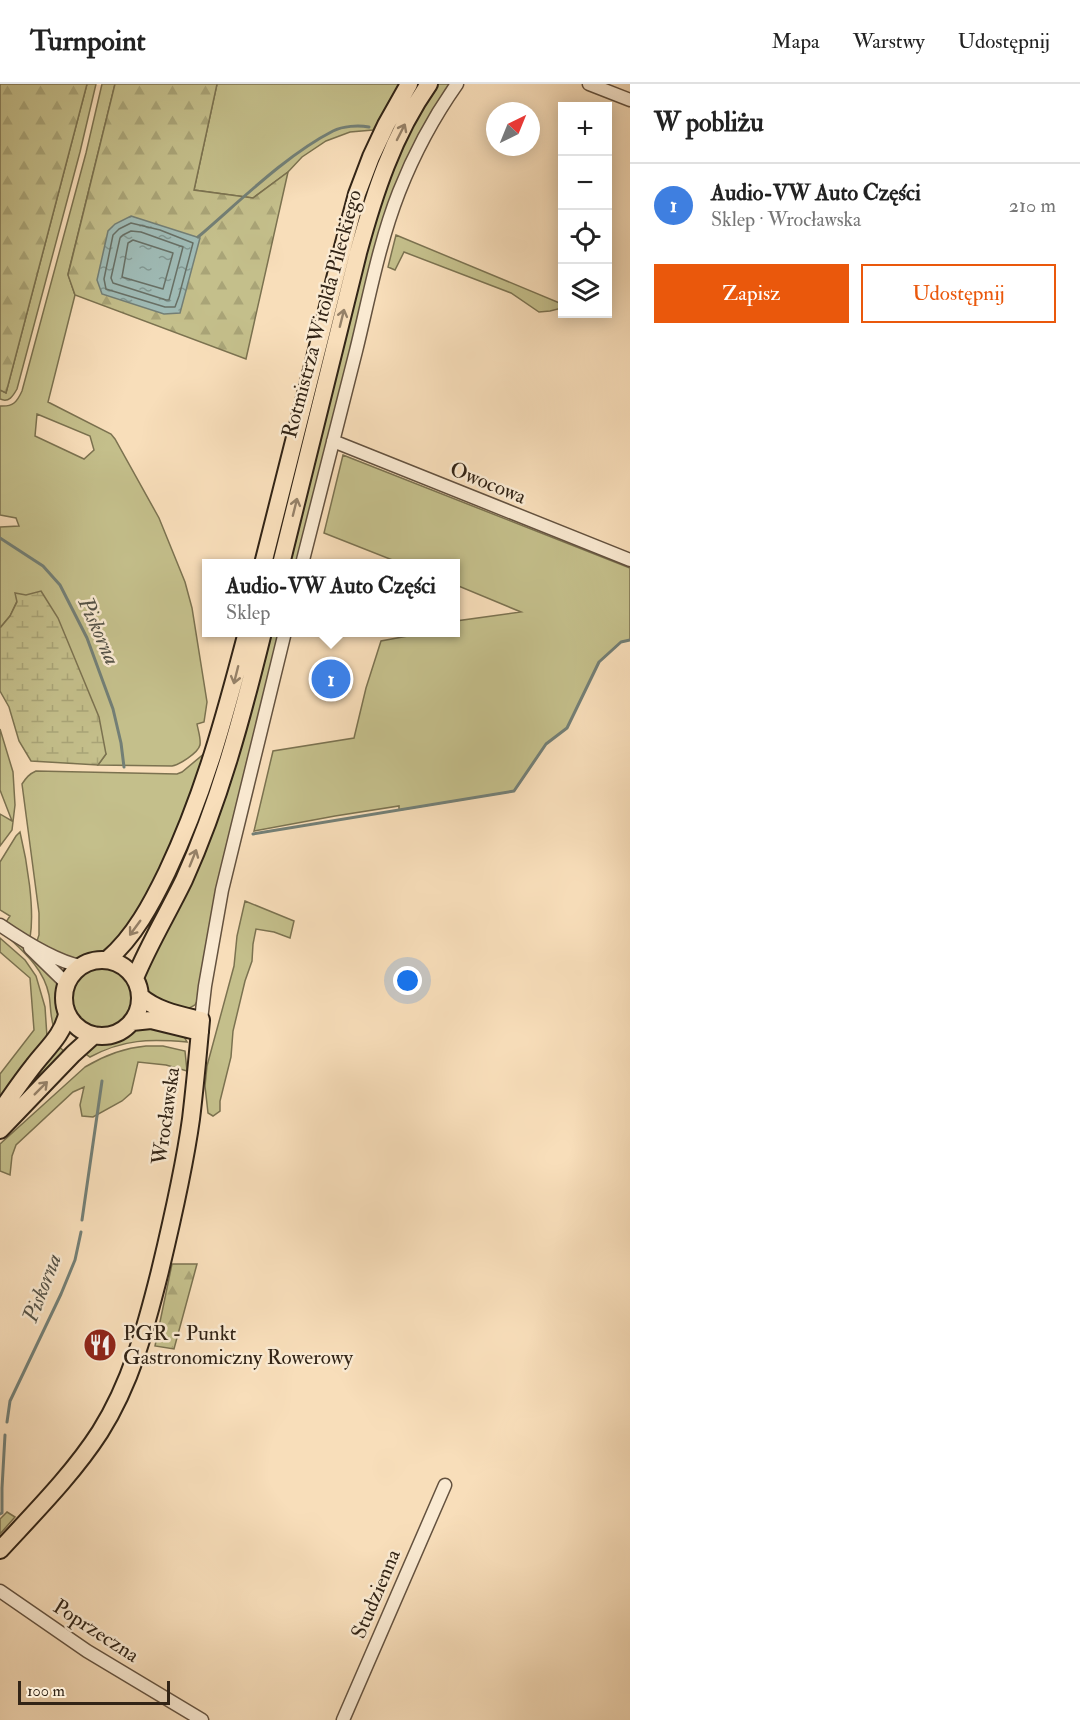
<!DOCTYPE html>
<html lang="pl">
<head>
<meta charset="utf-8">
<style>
  :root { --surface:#fff; --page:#f2f2f2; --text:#222; --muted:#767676; --line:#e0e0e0; --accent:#ea580c }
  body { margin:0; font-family:"IM FELL Double Pica",serif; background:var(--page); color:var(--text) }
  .controls { position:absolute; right:18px; top:18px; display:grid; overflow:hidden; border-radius:0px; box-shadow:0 3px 15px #0003 }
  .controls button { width:54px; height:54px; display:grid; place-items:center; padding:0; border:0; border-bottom:2px solid var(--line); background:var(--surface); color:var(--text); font:30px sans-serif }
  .compass { position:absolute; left:486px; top:18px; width:54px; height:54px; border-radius:50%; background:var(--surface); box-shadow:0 3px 15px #0003; rotate:43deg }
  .scale { position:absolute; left:18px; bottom:15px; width:152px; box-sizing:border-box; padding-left:6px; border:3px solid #322416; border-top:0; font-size:16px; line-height:21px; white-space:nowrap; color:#322416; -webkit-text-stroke:4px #faead2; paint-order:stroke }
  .you { position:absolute; left:408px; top:897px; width:21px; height:21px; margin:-15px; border:4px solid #fff; border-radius:50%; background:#1a73e8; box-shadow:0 0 0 9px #1a73e833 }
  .badge { display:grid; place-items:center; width:39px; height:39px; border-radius:50%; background:var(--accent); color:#fff; font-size:20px; font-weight:700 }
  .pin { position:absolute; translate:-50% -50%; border:3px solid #fff; box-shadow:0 2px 6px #0006 }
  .popup { position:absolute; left:202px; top:475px; width:258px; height:78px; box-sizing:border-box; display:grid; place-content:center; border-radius:0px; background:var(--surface); filter:drop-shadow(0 2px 4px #0005); font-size:20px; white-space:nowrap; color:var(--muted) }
  .popup b { font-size:22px; color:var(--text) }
  .popup::after { content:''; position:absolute; left:50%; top:100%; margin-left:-12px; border:12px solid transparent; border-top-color:var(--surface) }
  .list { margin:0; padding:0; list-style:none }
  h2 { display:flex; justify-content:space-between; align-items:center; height:78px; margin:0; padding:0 24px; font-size:26px }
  h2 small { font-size:20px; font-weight:400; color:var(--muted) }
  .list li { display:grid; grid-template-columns:39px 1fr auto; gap:18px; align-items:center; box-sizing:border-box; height:84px; padding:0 24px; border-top:2px solid var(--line) }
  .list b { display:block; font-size:22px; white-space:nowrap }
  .list p { margin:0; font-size:20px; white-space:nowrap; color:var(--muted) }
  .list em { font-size:20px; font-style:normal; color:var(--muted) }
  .actions { display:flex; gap:12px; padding:18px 24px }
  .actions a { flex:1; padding:14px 0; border:2px solid var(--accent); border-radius:0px; text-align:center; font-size:21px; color:var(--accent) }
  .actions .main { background:var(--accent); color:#fff }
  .icon { flex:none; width:33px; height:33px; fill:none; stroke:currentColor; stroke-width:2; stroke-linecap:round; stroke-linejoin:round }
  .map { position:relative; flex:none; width:630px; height:1636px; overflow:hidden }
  header { display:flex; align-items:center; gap:36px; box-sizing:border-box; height:84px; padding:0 30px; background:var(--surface); border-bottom:2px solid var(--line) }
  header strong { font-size:28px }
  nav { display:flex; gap:33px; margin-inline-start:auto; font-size:21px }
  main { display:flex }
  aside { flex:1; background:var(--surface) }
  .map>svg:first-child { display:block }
  .green { fill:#c4bf8b; stroke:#7b7250; stroke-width:1.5; fill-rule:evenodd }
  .forest { fill:url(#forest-firs); stroke:#7b7250; stroke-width:1.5 }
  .wetland { fill:url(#wetland-marsh); stroke:#7b7250; stroke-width:1.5 }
  .water { fill:url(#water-ripples); stroke:#737f76; stroke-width:1.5 }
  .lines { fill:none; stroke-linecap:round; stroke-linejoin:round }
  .shore { stroke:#687066; stroke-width:1.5 }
  .stream { stroke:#737f76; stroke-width:3 }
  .minor-casing { stroke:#64523f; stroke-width:15 }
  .major-casing { stroke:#322416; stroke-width:20 }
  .minor { stroke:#faead2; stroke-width:12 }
  .major { stroke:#f8deba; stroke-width:16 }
  .oneway { stroke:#958168 }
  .labels { text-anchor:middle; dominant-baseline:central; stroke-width:5; stroke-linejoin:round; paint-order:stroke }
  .street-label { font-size:21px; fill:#322416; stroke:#faead2 }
  .poi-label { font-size:21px; fill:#322416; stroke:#faead2; text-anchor:start }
  .water-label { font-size:22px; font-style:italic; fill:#535146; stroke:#faead2 }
</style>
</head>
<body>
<header>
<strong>Turnpoint</strong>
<nav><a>Mapa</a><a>Warstwy</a><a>Udostępnij</a></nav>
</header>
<main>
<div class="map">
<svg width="630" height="1636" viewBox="0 0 630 1636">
  <defs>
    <pattern id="forest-firs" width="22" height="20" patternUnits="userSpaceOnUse" patternTransform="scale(1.5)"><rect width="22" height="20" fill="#c4bf8b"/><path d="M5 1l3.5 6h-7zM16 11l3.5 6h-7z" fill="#a9a477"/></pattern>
    <pattern id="wetland-marsh" width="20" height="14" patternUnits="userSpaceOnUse" patternTransform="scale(1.5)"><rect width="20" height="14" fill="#c4bf8b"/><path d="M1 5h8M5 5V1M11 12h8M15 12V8" fill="none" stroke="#a9a477"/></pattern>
    <pattern id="water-ripples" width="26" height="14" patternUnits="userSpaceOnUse" patternTransform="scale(1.5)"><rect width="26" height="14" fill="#9fbbb6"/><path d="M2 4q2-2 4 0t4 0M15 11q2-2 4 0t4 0" fill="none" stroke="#829893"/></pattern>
  </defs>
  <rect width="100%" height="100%" fill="#f8deba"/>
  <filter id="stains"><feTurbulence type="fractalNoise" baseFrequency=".00333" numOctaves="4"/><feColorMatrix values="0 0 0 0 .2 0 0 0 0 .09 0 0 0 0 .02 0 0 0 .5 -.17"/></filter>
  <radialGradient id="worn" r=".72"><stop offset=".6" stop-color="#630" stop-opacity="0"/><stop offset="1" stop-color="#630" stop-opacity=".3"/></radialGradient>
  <path class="green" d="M 87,0 L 96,0 L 80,68 L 17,305 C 13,312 9,319 0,315 L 0,306 L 6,309 Z
    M 102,0 L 115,0 L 68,190 L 75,211 L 48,318 L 111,350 L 115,355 L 159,434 L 185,498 L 192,524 L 207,618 L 204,638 L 197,640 C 198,646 201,654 200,661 C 198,669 179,681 172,682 L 98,681 L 106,670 L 17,517 L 10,532 L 0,544 L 0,443 L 19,442 L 16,434 L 0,431 L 0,322 C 13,323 17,318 22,307 L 86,69 ZM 37,330 L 90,352 L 94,366 L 84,375 L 35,352 Z
    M 217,0 L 399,0 L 373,46 L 350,48 L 326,57 L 302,73 L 288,88 L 253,114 L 194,106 Z
    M 437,0 L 451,0 L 415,59 L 298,479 L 287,480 L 363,174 L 398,68 Z
    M 396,151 L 562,220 L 562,224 L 550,227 L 539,228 L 511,209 L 404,168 L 395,186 L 388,183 Z
    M 343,371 L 630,484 L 630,556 L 621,558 L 599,578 L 567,644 L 546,660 L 514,707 L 399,726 L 399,722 L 335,732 L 254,747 L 273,667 L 354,654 L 366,604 L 381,557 L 424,549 L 455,548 L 456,537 L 521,528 L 456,501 L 455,480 L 400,479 L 324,449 Z
    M 270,549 L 280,549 L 198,916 L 195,921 L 184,927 L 146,909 L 142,892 L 168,835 Z
    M 0,645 L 13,688 L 15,721 L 12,746 L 0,762 L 0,730 L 12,737 L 0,706 Z
    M 205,669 L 200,695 L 144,821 L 120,855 L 102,870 L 79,876 L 62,872 L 37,857 L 39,851 L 39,829 L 22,700 C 26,694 29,690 36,687 L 177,690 L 182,688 Z
    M 20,748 C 27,777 35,825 30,854 L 6,838 L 10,832 L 0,826 L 0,778 L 16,752 Z
    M 245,817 L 294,837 L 290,854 L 274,848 L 256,845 L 253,860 L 252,877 L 245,897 L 233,947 L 231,973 L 220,1017 L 220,1027 L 213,1032 L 208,1029 L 205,1002 L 207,982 L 234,882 L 237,852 Z
    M 0,854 L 25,876 L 36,892 L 45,923 L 47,953 L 0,1022 L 0,990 L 34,946 L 30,894 L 0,868 Z
    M 9,854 L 22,863 L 57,895 C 60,906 58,918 61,930 L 54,944 C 50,933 51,922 49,911 C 44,886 26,870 9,854 Z
    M72 914a30 30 0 1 1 60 0a30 30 0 1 1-60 0Z
    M 139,941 L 183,951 L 187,958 C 149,955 124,955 90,973 L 83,968 L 97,958 L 112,957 L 122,953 Z
    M 56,960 L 66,969 L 0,1033 Z
    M 146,962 L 163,962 L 185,967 L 187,987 L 166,981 L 138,978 L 131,1009 L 122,1017 L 93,1033 L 82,1032 L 80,1021 L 84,1003 L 73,1008 L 16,1061 L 12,1072 L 10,1091 L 0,1087 L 0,1060 L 85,983 C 105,971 123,964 146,962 Z"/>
  <path class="forest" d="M 0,0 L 87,0 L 6,309 L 0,306 Z
    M 115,0 L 217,0 L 194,106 L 253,114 L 288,88 L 246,275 L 75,211 L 68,191 Z
    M 172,1180 L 197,1180 L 174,1265 L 155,1262 Z
    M 7,1428 L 15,1433 L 0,1450 L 0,1435 Z"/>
  <path class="wetland" d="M 41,507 L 58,534 L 99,633 L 106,670 L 98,681 L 31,677 L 19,657 L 9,623 L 0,607 L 0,544 L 10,532 L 17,518 L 15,509 L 26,511 Z"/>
  <path class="water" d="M 131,132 L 200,154 L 180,229 L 164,230 L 102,210 L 97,196 L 108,147 L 115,140 Z"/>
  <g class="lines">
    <path class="shore" d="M 131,139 L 160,146 L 193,159 L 179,212 L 175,223 L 165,223 L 106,205 L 104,195 L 113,151 L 119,145 Z
      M 131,147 L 141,148 L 183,163 L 169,216 L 166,216 L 113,199 L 111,194 L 120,154 L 123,151 Z
      M 133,156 L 173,169 L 163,205 L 122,193 L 128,159 Z"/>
    <path class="stream" d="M 198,153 C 239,118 286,71 333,47 C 343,42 358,41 369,43
      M 0,454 L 43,482 L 60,501 L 87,554 L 113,625 L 121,659 L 124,683
      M 253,750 L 514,707 L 546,660 L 567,644 L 599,578 L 621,558 L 630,556
      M 82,1136 L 102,997
      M 7,1338 L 10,1317 L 61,1210 L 75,1176 L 81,1148
      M 0,1430 L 2,1429 L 2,1404 L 5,1351"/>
    <defs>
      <path id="minor" d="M 589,0 L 630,16
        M 333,357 L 630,476
        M 302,480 C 320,409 338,338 356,267 C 369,214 379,159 399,108 C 414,70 433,34 457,0
        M 0,841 C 22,856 55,877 80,882
        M 30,864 L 67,900
        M 201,936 L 205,902 L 222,806 L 285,548
        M 0,1507 L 87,1567 L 202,1636
        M 343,1636 L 445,1401"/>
      <path id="major" d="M 263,480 L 343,163 L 357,110 L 371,73 L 386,41 L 409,0
        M 281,480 L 358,169 C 374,110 393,51 429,0
        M 108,875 C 134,853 152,819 167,788 C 204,710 225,632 247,548
        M64 914a38 38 0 1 1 76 0a38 38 0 1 1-76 0Z
        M 135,894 C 149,860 168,829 184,796 C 220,716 242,633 263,548
        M 132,938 L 151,936 L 200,948
        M 0,1028 C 11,1012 22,996 34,981 C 46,965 63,951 67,930
        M 0,1046 L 73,970 L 94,951
        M 0,1466 C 34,1429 73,1390 100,1348 C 131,1299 146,1243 160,1187 C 172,1137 184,1086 191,1035 C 195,1002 198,969 201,936 C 180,931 157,927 140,912"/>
    </defs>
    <use href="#minor" class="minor-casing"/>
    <use href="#major" class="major-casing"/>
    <use href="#minor" class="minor"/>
    <use href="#major" class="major"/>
  </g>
  <defs><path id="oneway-shaft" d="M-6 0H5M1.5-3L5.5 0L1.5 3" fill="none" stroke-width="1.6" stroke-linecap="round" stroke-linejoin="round" transform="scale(1.5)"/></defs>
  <g class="oneway">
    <use href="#oneway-shaft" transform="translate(401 48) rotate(-63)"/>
    <use href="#oneway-shaft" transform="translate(342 234) rotate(-76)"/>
    <use href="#oneway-shaft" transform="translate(295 423) rotate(-76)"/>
    <use href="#oneway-shaft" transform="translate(236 591) rotate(104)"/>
    <use href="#oneway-shaft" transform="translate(193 774) rotate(-68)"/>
    <use href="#oneway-shaft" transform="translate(135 844) rotate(126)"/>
    <use href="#oneway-shaft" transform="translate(41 1004) rotate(-45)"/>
  </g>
  <defs>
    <symbol id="restaurant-disc" viewBox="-11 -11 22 22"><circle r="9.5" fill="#8f2418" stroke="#faead2"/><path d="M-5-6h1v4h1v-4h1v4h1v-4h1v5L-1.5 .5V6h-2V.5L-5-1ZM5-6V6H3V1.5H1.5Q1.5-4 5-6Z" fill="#fff"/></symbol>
  </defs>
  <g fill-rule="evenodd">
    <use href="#restaurant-disc" x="81" y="1242" width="38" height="38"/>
  </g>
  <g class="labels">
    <g class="street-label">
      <text transform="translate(322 230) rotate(-75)">Rotmistrza Witolda Pileckiego</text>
      <text transform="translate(488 399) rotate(22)">Owocowa</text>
      <text transform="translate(166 1032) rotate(-82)">Wrocławska</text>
      <text transform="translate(376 1510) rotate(-67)">Studzienna</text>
      <text transform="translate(96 1547) rotate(33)">Poprzeczna</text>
    </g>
    <g class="poi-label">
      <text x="123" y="1249">PGR - Punkt<tspan x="123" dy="24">Gastronomiczny Rowerowy</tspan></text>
    </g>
    <g class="water-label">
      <text transform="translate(99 547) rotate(66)">Piskorna</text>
      <text transform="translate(42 1204) rotate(-69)">Piskorna</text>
    </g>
  </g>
  <rect width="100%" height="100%" filter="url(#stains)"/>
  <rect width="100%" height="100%" fill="url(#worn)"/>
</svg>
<div class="controls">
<button>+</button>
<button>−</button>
<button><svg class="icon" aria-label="locate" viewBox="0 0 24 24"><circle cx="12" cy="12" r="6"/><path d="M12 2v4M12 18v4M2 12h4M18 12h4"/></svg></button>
<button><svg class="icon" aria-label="layers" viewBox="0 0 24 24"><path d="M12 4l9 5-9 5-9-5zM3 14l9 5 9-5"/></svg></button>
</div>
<svg class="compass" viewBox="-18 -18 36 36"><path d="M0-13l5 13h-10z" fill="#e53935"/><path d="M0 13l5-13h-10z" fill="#767676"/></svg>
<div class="scale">100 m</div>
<div class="you"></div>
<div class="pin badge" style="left:331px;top:595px;background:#3f7fe0">1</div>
<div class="popup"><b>Audio-VW Auto Części</b>Sklep</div>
</div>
<aside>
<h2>W pobliżu<small></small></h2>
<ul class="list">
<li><span class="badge" style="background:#3f7fe0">1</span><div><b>Audio-VW Auto Części</b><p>Sklep · Wrocławska</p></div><em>210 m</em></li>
</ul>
<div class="actions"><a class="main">Zapisz</a><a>Udostępnij</a></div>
</aside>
</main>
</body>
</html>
